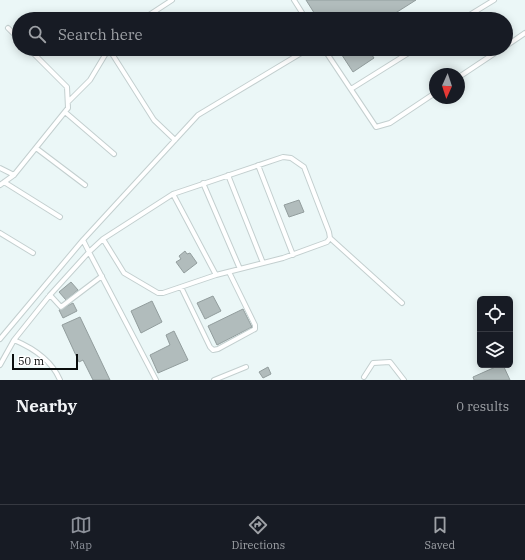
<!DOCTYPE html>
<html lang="en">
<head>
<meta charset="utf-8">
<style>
  :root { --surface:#171b24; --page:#20242c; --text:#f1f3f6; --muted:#9ea1a6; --line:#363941; --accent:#8c9099 }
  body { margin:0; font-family:"IBM Plex Serif",serif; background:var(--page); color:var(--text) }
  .controls { position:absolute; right:12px; bottom:12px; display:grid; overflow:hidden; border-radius:6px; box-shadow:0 2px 10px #0003 }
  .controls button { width:36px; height:36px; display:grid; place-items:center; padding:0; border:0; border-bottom:1px solid var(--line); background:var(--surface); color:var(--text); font:20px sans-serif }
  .compass { position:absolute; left:429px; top:68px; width:36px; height:36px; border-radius:50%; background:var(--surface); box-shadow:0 2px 10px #0003; rotate:183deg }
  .scale { position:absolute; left:12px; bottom:10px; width:66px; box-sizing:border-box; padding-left:4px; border:2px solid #090d0d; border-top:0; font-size:11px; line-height:14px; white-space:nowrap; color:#090d0d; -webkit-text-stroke:3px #fff; paint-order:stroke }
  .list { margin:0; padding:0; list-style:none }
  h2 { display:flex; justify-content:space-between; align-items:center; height:52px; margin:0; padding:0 16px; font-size:17px }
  h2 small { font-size:13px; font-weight:400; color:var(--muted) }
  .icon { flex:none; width:22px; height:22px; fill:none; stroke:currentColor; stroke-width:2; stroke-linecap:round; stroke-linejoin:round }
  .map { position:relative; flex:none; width:525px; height:380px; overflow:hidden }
  .search { position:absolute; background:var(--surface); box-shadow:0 2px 10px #0003; left:12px; right:12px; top:12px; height:44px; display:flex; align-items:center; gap:10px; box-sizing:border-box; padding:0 14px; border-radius:22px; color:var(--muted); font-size:15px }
  .sheet { height:124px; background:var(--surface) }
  nav { display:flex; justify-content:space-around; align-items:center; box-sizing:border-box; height:56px; border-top:1px solid var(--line); background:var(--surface); font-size:11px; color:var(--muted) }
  nav a { display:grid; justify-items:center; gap:2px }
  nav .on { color:var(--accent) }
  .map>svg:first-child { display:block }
  .building { fill:#b1bcbc; stroke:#929d9d }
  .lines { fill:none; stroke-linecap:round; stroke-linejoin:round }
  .lane-casing { stroke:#c3cfcf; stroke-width:6 }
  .lane { stroke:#fff; stroke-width:4 }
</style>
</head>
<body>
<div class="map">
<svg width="525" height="380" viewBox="0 0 525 380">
  <rect width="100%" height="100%" fill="#ebf7f7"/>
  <path class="building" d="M 306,0 L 416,0 L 386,19 L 318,19 Z
    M 338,49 L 368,49 L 374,58 L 353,72 Z
    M 299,200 L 304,212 L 289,217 L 284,205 Z
    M 185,251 L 187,254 L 190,253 L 197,263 L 184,273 L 176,262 L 181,259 L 179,256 Z
    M 71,282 L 78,290 L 66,300 L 59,292 Z
    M 213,296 L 221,311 L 205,319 L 197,303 Z
    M 152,301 L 162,322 L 141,333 L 131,311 Z
    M 73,303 L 77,311 L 63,318 L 59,310 Z
    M 243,309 L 252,327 L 217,345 L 208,326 Z
    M 80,317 L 110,380 L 93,380 L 83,360 L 79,362 L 62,325 Z
    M 174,331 L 188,360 L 158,373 L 150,355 L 170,345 L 166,335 Z
    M 500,365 L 503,365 L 510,380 L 474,380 L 473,377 Z
    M 268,367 L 271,374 L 263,378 L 259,372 Z"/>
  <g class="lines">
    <defs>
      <path id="lane" d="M 294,0 L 306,19
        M 143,19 L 172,0
        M 463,19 L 494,0
        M 8,28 L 19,39
        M 506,46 L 525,33
        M 109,49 L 154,120 L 175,140
        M 324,49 L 376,127 L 390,123 L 435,93
        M 459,77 L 501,49
        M 351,89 L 415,49
        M 68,102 L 90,80 L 108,50
        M 65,112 L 114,154
        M 36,148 L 85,185
        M 258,165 L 293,255
        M 0,168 L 14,175 L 0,185
        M 14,175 L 68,108 L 67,87 L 29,49
        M 228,175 L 263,263
        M 4,182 L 60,217
        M 203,183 L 240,269
        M 173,194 L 216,275
        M 0,233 L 33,253
        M 330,238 L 402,303
        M 103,239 L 124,273 L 158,293 L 163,293 L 216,275 L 283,258 L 327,242 L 330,238 L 329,232 L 304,167 L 291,158 L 283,157 L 173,194 L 103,239 L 89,252 L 83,240 L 198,115 L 308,49
        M 181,287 L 210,347 L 213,350 L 218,349 L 255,329 L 255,325 L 229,272
        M 50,295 L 61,307 L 102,276
        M 0,339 L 83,240
        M 14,340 L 50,295 L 89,252 L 156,380
        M 0,365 L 14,340 C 33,348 52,361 60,380
        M 364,377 L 373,363 L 390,362 L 404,380
        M 214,380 L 246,367"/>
    </defs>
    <use href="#lane" class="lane-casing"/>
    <use href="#lane" class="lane"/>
  </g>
</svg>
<div class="controls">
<button><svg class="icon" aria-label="locate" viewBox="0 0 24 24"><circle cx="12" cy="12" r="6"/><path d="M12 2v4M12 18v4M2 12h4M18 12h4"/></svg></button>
<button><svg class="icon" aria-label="layers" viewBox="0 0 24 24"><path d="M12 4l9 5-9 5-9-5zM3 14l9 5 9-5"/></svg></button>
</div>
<svg class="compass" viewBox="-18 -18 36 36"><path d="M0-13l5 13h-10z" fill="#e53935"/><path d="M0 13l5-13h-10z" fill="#9ea1a6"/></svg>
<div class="scale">50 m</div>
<div class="search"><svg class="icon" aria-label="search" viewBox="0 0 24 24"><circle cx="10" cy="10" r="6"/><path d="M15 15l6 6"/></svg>Search here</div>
</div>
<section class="sheet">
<h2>Nearby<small>0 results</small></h2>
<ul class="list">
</ul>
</section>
<nav>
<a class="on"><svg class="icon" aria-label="map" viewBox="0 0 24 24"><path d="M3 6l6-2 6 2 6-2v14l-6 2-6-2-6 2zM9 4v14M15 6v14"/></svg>Map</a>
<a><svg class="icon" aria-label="directions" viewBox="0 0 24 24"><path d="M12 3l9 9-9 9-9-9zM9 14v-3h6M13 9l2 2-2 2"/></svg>Directions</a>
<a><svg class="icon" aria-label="saved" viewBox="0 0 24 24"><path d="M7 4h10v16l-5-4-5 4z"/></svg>Saved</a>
</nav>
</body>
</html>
